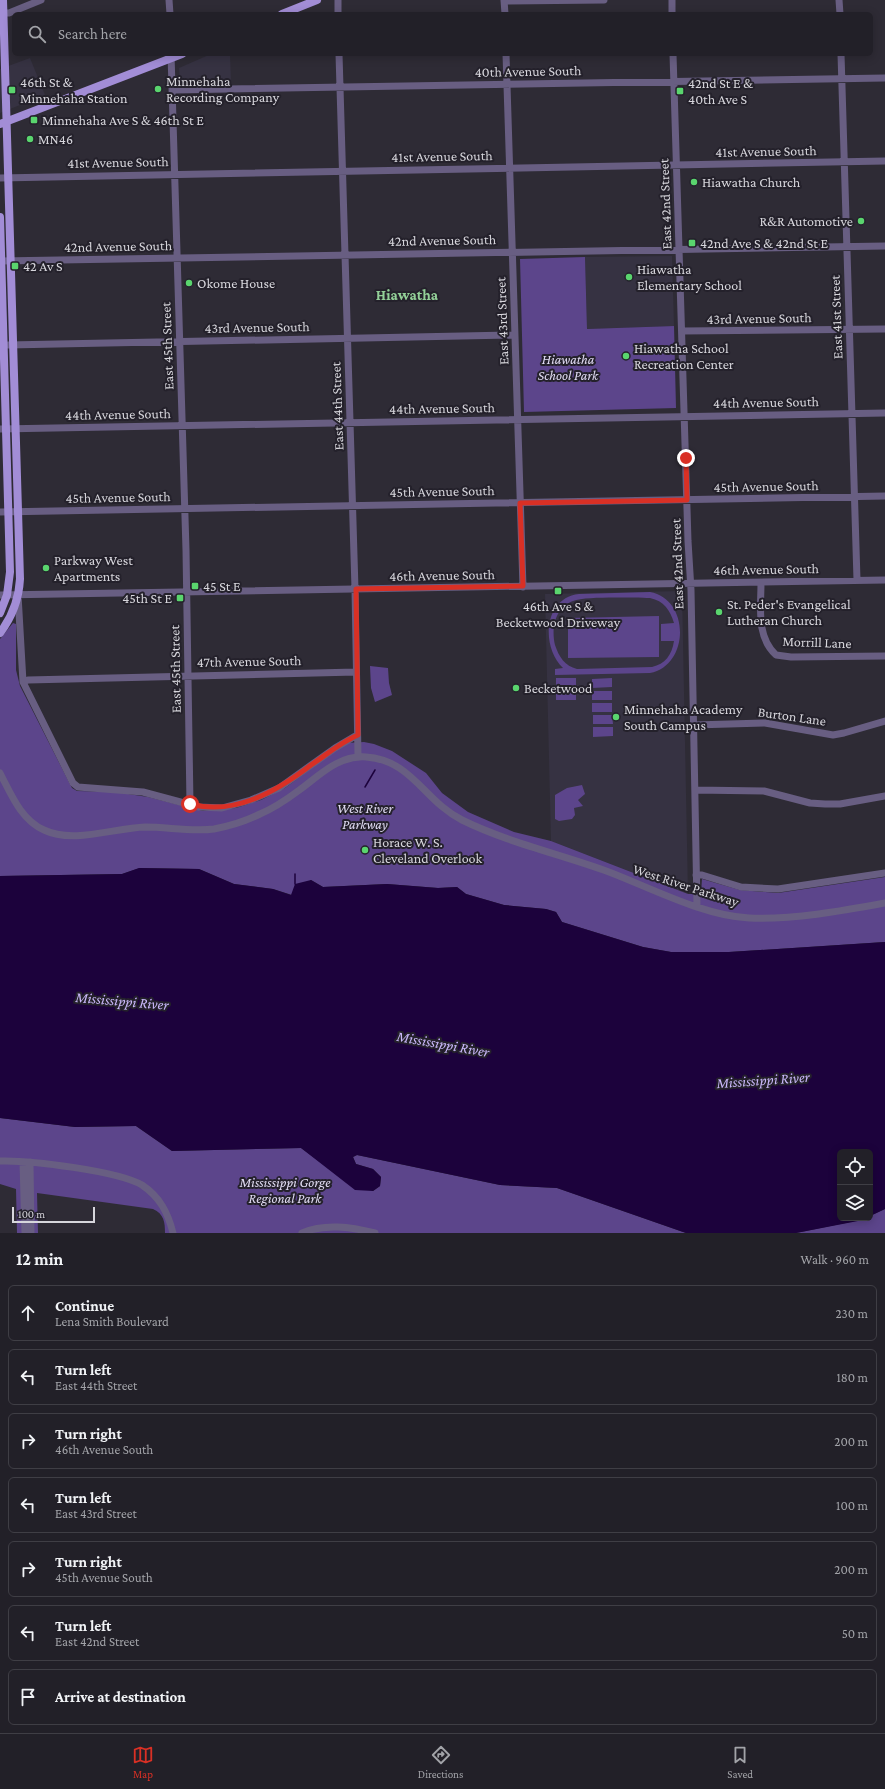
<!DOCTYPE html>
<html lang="en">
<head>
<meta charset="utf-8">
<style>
  :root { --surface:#222028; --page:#2a2830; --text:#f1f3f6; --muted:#a2a3a8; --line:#3f3e45; --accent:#d93025 }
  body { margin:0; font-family:"Crimson Pro",serif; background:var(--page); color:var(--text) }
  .controls { position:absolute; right:12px; bottom:12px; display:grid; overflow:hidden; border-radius:6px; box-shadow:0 2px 10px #0003 }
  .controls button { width:36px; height:36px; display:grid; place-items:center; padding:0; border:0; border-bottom:1px solid var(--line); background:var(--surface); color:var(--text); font:20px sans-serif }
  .scale { position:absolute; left:12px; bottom:10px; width:83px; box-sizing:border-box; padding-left:4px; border:2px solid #d7d6dc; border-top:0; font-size:11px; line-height:14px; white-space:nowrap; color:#d7d6dc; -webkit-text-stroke:3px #24212b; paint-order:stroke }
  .stop { position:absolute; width:12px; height:12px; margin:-9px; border:3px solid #d93025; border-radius:50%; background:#fff }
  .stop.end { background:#d93025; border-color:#fff; box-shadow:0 1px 4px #0008 }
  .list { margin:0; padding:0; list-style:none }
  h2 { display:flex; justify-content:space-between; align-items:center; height:52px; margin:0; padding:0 16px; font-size:17px }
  h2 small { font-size:13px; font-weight:400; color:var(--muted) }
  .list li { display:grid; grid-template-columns:26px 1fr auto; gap:12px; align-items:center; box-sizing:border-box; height:56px; margin:0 8px 8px; padding:0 8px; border:1px solid var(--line); border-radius:6px }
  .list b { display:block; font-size:15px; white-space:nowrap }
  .list p { margin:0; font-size:13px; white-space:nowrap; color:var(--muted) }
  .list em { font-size:13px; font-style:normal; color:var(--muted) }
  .icon { flex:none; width:22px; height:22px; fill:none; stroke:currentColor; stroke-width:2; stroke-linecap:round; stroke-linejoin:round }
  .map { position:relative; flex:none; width:885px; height:1233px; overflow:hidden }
  .search { position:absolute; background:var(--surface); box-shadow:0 2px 10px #0003; left:12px; right:12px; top:12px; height:44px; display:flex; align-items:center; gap:10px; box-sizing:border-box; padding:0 14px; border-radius:6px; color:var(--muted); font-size:15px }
  .sheet { height:500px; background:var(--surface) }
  nav { display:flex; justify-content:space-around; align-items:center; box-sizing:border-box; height:56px; border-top:1px solid var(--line); background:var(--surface); font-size:11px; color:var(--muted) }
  nav a { display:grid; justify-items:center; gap:2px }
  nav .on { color:var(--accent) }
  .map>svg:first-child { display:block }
  .built { fill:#363242 }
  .green { fill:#5c458b; fill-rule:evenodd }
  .water { fill:#1c023c }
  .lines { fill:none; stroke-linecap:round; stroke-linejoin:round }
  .stream { stroke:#1c023c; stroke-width:1.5 }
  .minor { stroke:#685e82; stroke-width:7 }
  .major { stroke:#a28dd6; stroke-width:8 }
  .route { stroke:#d93025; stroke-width:5 }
  .poi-dot { fill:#5ad56e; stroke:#24212b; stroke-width:1.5 }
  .labels { text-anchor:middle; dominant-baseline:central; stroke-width:4; stroke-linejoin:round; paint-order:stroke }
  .street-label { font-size:14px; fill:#d7d6dc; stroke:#24212b }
  .poi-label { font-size:14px; fill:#d7d6dc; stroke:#24212b; text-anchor:start }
  .park-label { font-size:14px; font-style:italic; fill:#e1dcf3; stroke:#24212b }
  .neighbourhood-label { font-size:15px; font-weight:bold; fill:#93d098; stroke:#24212b }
  .water-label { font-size:15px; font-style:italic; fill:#cab8fa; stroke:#24212b }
</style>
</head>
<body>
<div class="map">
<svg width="885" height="1233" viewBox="0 0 885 1233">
  <rect width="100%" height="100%" fill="#2e2b35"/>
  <path class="built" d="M 211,54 L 230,54 L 231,82 L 180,83 L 179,68 Z
    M 30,58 L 45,95 L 0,113 L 0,69 Z
    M 672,256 L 674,326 L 587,329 L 585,257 Z
    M 682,591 L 688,894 L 551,841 L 545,594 Z"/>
  <path class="green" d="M 585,257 L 587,329 L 674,326 L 676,408 L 524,412 L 520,259 Z
    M 650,592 C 690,599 690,665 650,673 L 555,675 L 555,669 L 563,668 C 541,647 543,598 579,594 ZM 650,598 C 664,601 670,610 674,623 L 661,624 L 661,641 L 674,641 C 672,655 665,664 652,667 L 577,669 C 565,666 559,657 555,645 C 551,629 555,607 573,601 C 587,596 632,598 650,598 Z
    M 659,616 L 659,657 L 568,658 L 568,618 Z
    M 13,623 L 16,624 L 16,670 L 20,686 L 72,788 L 77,791 L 115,792 L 148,797 L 203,811 L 236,808 L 261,800 L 285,788 L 346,743 L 364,742 L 374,744 L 392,751 L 426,773 L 442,793 L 468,812 L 514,832 L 551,841 L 688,894 L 701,894 L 702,879 L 740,890 L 778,893 L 885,877 L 885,942 L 729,952 L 671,952 L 643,947 L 562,922 L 556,912 L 546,909 L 504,905 L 466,894 L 457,887 L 438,888 L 387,884 L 323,887 L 311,880 L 292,895 L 273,889 L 234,884 L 199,869 L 140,868 L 122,874 L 0,876 L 0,639 Z
    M 370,666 L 388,668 L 389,683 L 392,695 L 375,702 L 371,688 Z
    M 556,678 L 576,678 L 576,687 L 556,687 Z
    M 612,678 L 612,687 L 592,688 L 592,679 Z
    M 556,691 L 576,691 L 576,700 L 556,700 Z
    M 592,691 L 612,691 L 612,700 L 592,700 Z
    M 592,703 L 612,703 L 612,712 L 592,712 Z
    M 593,715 L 612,715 L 613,724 L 593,724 Z
    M 593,727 L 613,727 L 613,736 L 593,737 Z
    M 582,785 L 585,794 L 578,800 L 583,806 L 574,808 L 575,815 L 572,819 L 559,821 L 555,819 L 555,795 L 567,788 Z
    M 0,1118 L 75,1127 L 136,1126 L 172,1151 L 301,1148 L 335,1173 L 373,1191 L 380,1186 L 381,1177 L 373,1169 L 356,1164 L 353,1157 L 357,1155 L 500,1185 L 557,1188 L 686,1233 L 165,1233 C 165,1222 164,1214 153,1209 L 37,1193 L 38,1233 L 17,1233 L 16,1189 L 0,1184 Z
    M 885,1209 L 885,1233 L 796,1233 L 870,1218 L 870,1216 Z"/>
  <path class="water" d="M 139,868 L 199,869 L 234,884 L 273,889 L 291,895 L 295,884 L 311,880 L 323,887 L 387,884 L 438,888 L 457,887 L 466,894 L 504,905 L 546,909 L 556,912 L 562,922 L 643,947 L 671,952 L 729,952 L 885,942 L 885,1209 L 870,1216 L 870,1152 L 840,1152 L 840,1218 L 866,1218 L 863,1220 L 796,1233 L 686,1233 L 557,1188 L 500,1185 L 357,1155 L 353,1157 L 356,1164 L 373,1169 L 381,1177 L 380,1186 L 373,1191 L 355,1190 L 301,1148 L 172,1151 L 136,1126 L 75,1127 L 0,1118 L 0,876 L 122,874 Z"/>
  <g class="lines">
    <path class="stream" d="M 365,787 L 375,770
      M 295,874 L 295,884"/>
    <path class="minor" d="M 169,0 L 170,14
      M 338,0 L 338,14
      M 504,0 L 505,14
      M 672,0 L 672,14
      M 839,0 L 840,14
      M 504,1 L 604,0
      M 0,13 L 9,13 L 41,0
      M 171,54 L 186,550 L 190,804
      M 339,54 L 355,589 L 358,756
      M 506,54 L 523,587
      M 673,54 L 688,541 L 691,590 L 697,906
      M 841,54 L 857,580
      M 172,90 L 885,78
      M 0,178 L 885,161
      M 0,261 L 885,246
      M 682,331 L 885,329
      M 8,345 L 515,335
      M 0,429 L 885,413
      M 0,512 L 885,496
      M 761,583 C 761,607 756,637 776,655 L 791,657 L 885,656
      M 0,595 L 885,580
      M 18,595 L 23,682 L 73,783 L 78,787 L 143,792 L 199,807 L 222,808 L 251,800 L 279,788 L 335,748 L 357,735
      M 23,682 L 28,680 L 356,672
      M 694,725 L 765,723 L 833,735 L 844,733 L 885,721
      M 0,773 C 11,794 21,820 44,830 C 73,844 114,828 145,827 C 168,827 191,832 214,829 C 230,826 246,821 260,814 C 274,808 286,800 298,791 C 319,776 338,755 366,757 C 412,760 424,801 462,820 C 509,843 560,854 609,872 C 651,888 704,916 749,918 C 792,920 842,911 885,903
      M 695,790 L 764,791 L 810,803 L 825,804 L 840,804 L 885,796
      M 696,875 L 702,875 L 741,887 L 778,889 L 885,873
      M 0,1161 C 30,1160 118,1171 142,1185 C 160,1197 168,1213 173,1233
      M 23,1162 L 25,1233
      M 30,1162 L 31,1233
      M 302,1233 C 325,1223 351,1227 375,1233"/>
    <path class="major" d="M 282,14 L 317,0
      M 0,124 L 182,54
      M 0,217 L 10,572 L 7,595 L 0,613
      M 0,633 C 12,617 19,598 20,579 L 3,0"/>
  </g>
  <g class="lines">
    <path class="route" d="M 190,804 C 235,816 277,791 311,765 C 326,755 341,742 358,735 L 356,589 L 523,586 L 520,503 L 687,500 L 686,458"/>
  </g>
  <g class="poi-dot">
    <circle cx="158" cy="89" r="4"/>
    <rect x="8" y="86" width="8" height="8" rx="2"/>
    <rect x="676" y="87" width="8" height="8" rx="2"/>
    <rect x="30" y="116" width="8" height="8" rx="2"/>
    <circle cx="30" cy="139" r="4"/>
    <circle cx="694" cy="182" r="4"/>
    <circle cx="861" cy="221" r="4"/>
    <rect x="688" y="239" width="8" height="8" rx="2"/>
    <rect x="11" y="262" width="8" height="8" rx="2"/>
    <circle cx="629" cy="277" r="4"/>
    <circle cx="189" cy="283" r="4"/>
    <circle cx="626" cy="356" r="4"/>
    <circle cx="46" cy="568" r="4"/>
    <rect x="191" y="582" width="8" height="8" rx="2"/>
    <rect x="554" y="587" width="8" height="8" rx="2"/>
    <rect x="176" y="594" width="8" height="8" rx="2"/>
    <circle cx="719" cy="612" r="4"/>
    <circle cx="516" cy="688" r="4"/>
    <circle cx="616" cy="717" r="4"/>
    <circle cx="365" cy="850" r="4"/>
  </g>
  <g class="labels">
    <g class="street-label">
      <text transform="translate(528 71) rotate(-1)">40th Avenue South</text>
      <text transform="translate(766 151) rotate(-1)">41st Avenue South</text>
      <text transform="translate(442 156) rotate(-1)">41st Avenue South</text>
      <text transform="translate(118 162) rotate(-1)">41st Avenue South</text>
      <text transform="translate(665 204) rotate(-92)">East 42nd Street</text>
      <text transform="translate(442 240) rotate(-1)">42nd Avenue South</text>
      <text transform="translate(118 246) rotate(-1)">42nd Avenue South</text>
      <text transform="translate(836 317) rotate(-92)">East 41st Street</text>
      <text transform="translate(759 318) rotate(-1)">43rd Avenue South</text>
      <text transform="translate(502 321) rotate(-92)">East 43rd Street</text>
      <text transform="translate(257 327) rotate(-1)">43rd Avenue South</text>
      <text transform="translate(167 346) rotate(-92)">East 45th Street</text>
      <text transform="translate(766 402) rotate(-1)">44th Avenue South</text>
      <text transform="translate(337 406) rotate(-92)">East 44th Street</text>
      <text transform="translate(442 408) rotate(-1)">44th Avenue South</text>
      <text transform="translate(118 414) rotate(-1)">44th Avenue South</text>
      <text transform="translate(766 486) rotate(-1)">45th Avenue South</text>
      <text transform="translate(442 491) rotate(-1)">45th Avenue South</text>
      <text transform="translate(118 497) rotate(-1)">45th Avenue South</text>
      <text transform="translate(677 564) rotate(-92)">East 42nd Street</text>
      <text transform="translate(766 569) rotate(-1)">46th Avenue South</text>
      <text transform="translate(442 575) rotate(-1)">46th Avenue South</text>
      <text transform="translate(817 642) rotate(2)">Morrill Lane</text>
      <text transform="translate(249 661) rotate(-1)">47th Avenue South</text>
      <text transform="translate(175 669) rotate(-91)">East 45th Street</text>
      <text transform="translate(792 716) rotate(8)">Burton Lane</text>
      <text transform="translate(686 885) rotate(18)">West River Parkway</text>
    </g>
    <g class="poi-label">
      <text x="166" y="81">Minnehaha<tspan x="166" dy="16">Recording Company</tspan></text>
      <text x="20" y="82">46th St &amp;<tspan x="20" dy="16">Minnehaha Station</tspan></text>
      <text x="688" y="83">42nd St E &amp;<tspan x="688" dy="16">40th Ave S</tspan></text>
      <text x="42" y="120">Minnehaha Ave S &amp; 46th St E</text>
      <text x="38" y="139">MN46</text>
      <text x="702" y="182">Hiawatha Church</text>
      <text x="853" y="221" text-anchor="end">R&amp;R Automotive</text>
      <text x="700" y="243">42nd Ave S &amp; 42nd St E</text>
      <text x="23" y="266">42 Av S</text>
      <text x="637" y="269">Hiawatha<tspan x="637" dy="16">Elementary School</tspan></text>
      <text x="197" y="283">Okome House</text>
      <text x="634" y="348">Hiawatha School<tspan x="634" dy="16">Recreation Center</tspan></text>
      <text x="54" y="560">Parkway West<tspan x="54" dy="16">Apartments</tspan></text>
      <text x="203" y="586">45 St E</text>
      <text x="172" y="598" text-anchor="end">45th St E</text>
      <text x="727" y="604">St. Peder's Evangelical<tspan x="727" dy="16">Lutheran Church</tspan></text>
      <text x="558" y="606" text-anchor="middle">46th Ave S &amp;<tspan x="558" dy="16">Becketwood Driveway</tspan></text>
      <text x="524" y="688">Becketwood</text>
      <text x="624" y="709">Minnehaha Academy<tspan x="624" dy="16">South Campus</tspan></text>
      <text x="373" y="842">Horace W. S.<tspan x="373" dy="16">Cleveland Overlook</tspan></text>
    </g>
    <g class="park-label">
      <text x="568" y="359">Hiawatha<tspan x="568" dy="16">School Park</tspan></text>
      <text x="365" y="808">West River<tspan x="365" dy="16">Parkway</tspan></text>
      <text x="285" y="1182">Mississippi Gorge<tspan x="285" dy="16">Regional Park</tspan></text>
    </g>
    <g class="neighbourhood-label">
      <text x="407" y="295">Hiawatha</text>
    </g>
    <g class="water-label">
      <text transform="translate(122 1001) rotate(5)">Mississippi River</text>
      <text transform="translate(443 1044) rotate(10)">Mississippi River</text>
      <text transform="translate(763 1080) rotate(-4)">Mississippi River</text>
    </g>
  </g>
</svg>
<div class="controls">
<button><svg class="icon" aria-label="locate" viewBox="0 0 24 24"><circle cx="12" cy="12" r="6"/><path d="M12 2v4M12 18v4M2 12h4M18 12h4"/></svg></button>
<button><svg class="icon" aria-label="layers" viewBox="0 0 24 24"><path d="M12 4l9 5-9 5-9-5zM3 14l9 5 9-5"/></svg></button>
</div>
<div class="scale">100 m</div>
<div class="stop" style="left:190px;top:804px"></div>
<div class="stop end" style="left:686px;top:458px"></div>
<div class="search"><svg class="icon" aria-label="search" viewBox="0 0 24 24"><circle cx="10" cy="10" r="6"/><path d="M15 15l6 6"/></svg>Search here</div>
</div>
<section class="sheet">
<h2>12 min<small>Walk · 960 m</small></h2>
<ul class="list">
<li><svg class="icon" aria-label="ahead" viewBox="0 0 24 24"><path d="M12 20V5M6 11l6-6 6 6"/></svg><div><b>Continue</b><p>Lena Smith Boulevard</p></div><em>230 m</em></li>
<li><svg class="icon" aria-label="left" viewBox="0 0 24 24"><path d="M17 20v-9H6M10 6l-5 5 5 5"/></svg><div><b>Turn left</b><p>East 44th Street</p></div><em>180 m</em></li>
<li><svg class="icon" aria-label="right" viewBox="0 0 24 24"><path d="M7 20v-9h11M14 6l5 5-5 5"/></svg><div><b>Turn right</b><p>46th Avenue South</p></div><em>200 m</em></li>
<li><svg class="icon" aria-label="left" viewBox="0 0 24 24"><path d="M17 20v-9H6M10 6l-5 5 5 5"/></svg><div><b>Turn left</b><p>East 43rd Street</p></div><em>100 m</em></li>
<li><svg class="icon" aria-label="right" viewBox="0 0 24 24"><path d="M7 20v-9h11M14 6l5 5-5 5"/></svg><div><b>Turn right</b><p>45th Avenue South</p></div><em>200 m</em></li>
<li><svg class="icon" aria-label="left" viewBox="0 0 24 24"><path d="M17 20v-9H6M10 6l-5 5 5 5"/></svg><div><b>Turn left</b><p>East 42nd Street</p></div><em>50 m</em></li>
<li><svg class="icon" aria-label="arrive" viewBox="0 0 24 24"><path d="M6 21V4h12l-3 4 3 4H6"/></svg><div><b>Arrive at destination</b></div></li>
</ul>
</section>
<nav>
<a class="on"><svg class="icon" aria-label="map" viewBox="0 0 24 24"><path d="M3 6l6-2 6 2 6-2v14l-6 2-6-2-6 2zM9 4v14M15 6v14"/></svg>Map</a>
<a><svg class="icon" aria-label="directions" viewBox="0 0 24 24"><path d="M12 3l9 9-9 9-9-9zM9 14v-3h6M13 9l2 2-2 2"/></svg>Directions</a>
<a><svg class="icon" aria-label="saved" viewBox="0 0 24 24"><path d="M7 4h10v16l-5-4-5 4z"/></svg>Saved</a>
</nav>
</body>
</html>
